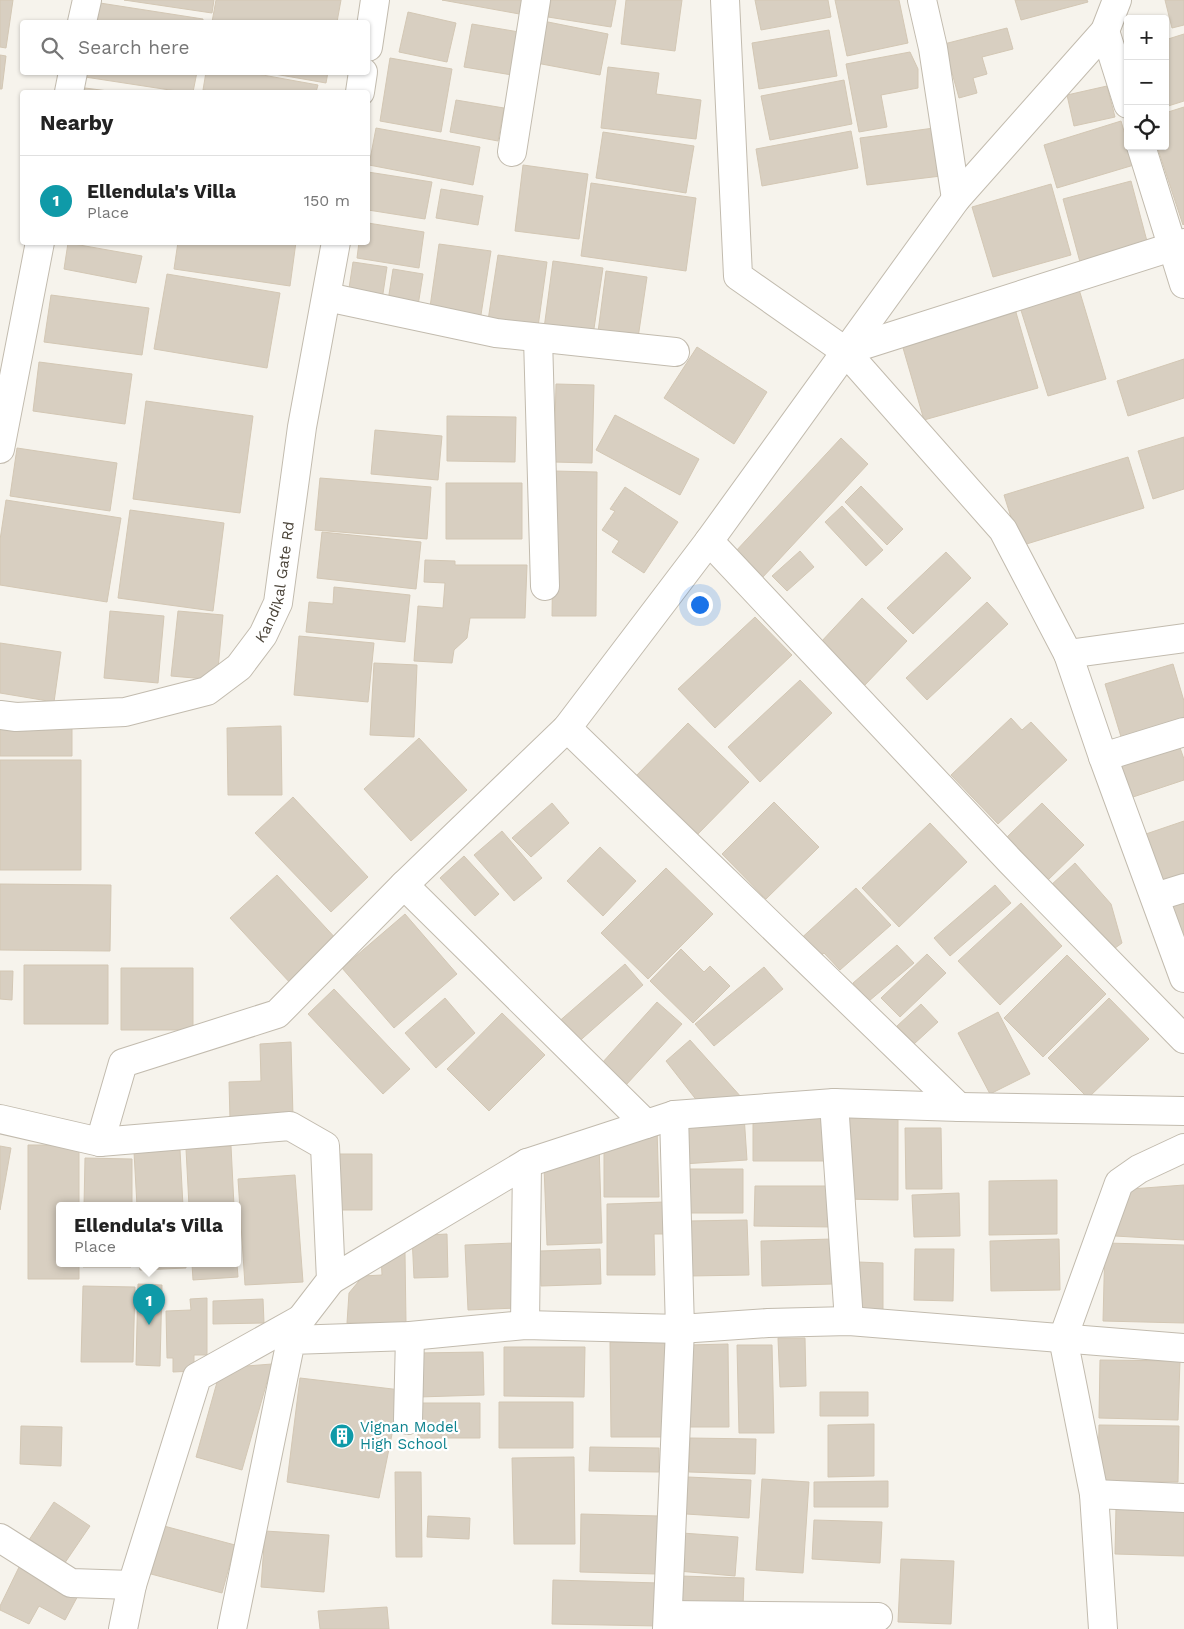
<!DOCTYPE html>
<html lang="en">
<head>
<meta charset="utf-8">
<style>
  :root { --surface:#fff; --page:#f6f6f6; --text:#222; --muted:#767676; --line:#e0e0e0; --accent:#b45309 }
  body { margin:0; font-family:"Work Sans",sans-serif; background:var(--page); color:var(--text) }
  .controls { position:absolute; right:15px; top:15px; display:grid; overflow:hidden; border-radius:5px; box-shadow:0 1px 4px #0004 }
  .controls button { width:45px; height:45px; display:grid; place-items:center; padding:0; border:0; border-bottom:1px solid var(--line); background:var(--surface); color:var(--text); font:25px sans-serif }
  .you { position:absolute; left:699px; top:604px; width:18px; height:18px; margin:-12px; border:4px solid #fff; border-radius:50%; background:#1a73e8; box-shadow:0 0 0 8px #1a73e833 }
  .badge { display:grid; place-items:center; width:32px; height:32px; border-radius:50%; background:var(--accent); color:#fff; font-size:16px; font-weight:700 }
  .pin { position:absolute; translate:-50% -41px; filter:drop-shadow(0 1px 2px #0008) }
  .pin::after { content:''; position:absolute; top:26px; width:18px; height:15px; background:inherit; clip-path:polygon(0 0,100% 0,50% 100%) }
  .popup { position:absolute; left:56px; top:1202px; width:185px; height:65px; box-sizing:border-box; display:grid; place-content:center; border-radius:5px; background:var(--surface); filter:drop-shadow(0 1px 4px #0005); font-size:16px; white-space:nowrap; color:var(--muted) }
  .popup b { font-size:19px; color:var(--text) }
  .popup::after { content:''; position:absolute; left:50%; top:100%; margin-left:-10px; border:10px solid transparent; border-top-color:var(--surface) }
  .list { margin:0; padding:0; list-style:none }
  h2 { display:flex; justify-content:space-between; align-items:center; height:65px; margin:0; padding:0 20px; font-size:21px }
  h2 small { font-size:16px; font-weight:400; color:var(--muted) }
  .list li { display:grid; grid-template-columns:32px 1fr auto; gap:15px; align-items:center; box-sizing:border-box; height:90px; padding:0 20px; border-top:1px solid var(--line) }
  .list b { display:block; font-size:19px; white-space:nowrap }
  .list p { margin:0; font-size:16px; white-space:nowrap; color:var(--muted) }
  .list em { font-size:16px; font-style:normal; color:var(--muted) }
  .icon { flex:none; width:28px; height:28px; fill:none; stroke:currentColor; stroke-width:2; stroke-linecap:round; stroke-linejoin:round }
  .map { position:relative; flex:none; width:1184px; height:1629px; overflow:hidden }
  .search { position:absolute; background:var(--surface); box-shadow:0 1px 4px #0004; left:20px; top:20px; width:350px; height:55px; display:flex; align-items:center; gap:12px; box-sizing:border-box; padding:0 18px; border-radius:5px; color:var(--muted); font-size:19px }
  .panel { position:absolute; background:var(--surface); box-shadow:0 1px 4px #0004; left:20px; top:90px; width:350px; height:155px; border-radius:5px }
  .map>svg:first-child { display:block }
  .building { fill:#d8cfc1; stroke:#d3c7b4 }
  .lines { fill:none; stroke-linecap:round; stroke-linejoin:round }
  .minor-casing { stroke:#c2bbae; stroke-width:30 }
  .minor { stroke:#fff; stroke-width:28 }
  .labels { text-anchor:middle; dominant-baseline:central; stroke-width:4.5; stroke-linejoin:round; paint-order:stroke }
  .street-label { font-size:15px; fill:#4b4439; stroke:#fff }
  .culture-label { font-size:15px; fill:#0d838f; stroke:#fff; text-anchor:start }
</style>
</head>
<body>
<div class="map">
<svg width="1184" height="1629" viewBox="0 0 1184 1629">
  <rect width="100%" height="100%" fill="#f6f3ec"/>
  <path class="building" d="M 0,0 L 13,0 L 6,48 L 0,47 Z
    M 124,0 L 214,0 L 212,13 Z
    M 216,0 L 341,0 L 337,22 L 212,22 Z
    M 442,0 L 528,0 L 525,15 Z
    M 551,0 L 616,0 L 611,27 L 548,17 Z
    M 626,0 L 682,0 L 675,51 L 621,44 Z
    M 755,0 L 828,0 L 831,17 L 761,30 Z
    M 835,0 L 899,0 L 908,43 L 847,56 Z
    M 1015,0 L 1087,0 L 1088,2 L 1021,20 Z
    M 1165,0 L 1184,0 L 1184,25 L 1172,28 Z
    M 100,3 L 203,19 L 203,22 L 97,22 Z
    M 408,12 L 456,23 L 447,62 L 399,52 Z
    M 538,20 L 608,34 L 600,75 L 531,62 Z
    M 472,24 L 519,32 L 512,75 L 464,67 Z
    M 1007,28 L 1013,49 L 982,57 L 987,74 L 973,78 L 977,93 L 959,98 L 944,44 Z
    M 829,30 L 837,76 L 759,89 L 752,43 Z
    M 1184,34 L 1184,101 L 1165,107 L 1165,40 Z
    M 910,52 L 918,69 L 918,88 L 881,95 L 887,127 L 859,132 L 846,64 Z
    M 0,55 L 6,56 L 2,89 L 0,89 Z
    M 390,58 L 452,69 L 441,132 L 380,121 Z
    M 608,67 L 659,73 L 656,94 L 701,100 L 696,139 L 601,128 Z
    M 86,72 L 197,72 L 193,92 L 183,92 L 85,77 Z
    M 206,72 L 246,72 L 318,85 L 316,92 L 217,92 L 203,90 Z
    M 263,72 L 328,72 L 326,83 Z
    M 844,80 L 852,124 L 770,140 L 761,96 Z
    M 1107,86 L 1115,117 L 1074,126 L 1067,95 Z
    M 85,88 L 116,92 L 84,92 Z
    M 456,100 L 504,108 L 498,141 L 450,132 Z
    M 1184,107 L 1184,224 L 1183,225 L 1157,146 L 1165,146 L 1165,113 Z
    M 1121,121 L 1134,165 L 1057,188 L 1044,145 Z
    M 376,128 L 480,147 L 473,185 L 369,165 Z
    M 934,128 L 941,176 L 867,185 L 860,138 Z
    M 851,131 L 858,168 L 762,186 L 756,149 Z
    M 603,132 L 694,146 L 686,193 L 596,178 Z
    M 523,165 L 588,174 L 579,239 L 515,231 Z
    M 368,172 L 432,182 L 425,219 L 368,210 Z
    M 1131,181 L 1148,245 L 1080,262 L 1063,199 Z
    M 591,183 L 696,198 L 686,271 L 581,256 Z
    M 1051,184 L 1071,255 L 993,277 L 972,207 Z
    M 441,189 L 483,196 L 478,225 L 436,218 Z
    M 368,223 L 424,232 L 419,268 L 357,258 L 359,242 L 368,242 Z
    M 178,242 L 296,242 L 290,286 L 174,269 Z
    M 68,243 L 142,256 L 136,283 L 64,269 Z
    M 439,244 L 491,251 L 480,321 L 429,314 Z
    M 498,255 L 547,262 L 537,334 L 487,327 Z
    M 553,261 L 603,268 L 592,342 L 543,336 Z
    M 353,262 L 387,267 L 382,300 L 348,295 Z
    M 393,269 L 423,274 L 417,312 L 387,307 Z
    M 606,271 L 647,277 L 638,338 L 598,332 Z
    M 167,274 L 280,293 L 267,368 L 154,349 Z
    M 1078,286 L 1106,379 L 1048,396 L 1019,304 Z
    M 51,295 L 149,308 L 142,355 L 44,342 Z
    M 1015,309 L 1038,388 L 924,420 L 901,341 Z
    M 697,347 L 767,392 L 734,444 L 664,398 Z
    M 1184,359 L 1184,398 L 1128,416 L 1117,381 Z
    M 39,362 L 132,374 L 125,424 L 33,411 Z
    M 556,384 L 594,385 L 592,463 L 554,462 Z
    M 146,401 L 253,416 L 240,513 L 133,499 Z
    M 615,415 L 699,459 L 680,495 L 596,450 Z
    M 447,416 L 516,417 L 515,462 L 447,461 Z
    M 375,430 L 442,436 L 438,480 L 371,474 Z
    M 1184,437 L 1184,489 L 1153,499 L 1138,451 Z
    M 841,438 L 868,464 L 762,578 L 735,552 Z
    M 17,448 L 117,463 L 110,511 L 10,496 Z
    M 1128,457 L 1144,508 L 1020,546 L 1004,495 Z
    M 554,471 L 597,472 L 596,616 L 552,616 Z
    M 320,478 L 431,487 L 427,539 L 315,530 Z
    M 446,483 L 522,483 L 522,539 L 446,539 Z
    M 861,486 L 903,529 L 887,545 L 845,502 Z
    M 625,487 L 678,522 L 644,573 L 612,552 L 619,541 L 602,530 L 615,511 L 610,509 Z
    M 6,500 L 121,518 L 107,602 L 0,585 L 0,540 Z
    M 842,506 L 883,550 L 866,566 L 825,522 Z
    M 130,510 L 224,523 L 213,611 L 118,598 Z
    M 322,532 L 421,542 L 416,589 L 317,578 Z
    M 800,551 L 814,567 L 787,591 L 772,576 Z
    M 946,552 L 971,578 L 913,634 L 887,608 Z
    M 425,560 L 455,561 L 455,565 L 527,565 L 525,618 L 470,618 L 467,638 L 454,650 L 452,663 L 414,661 L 418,606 L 443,608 L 445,583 L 424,582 Z
    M 334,587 L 410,595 L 405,642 L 306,632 L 309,602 L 333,604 Z
    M 862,598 L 907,641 L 864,686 L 820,643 Z
    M 987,602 L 1008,624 L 927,700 L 906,678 Z
    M 110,611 L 164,616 L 158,683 L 104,678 Z
    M 178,611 L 223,615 L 217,680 L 171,676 Z
    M 755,617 L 792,655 L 715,728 L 678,689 Z
    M 299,636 L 374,643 L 368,702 L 294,695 Z
    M 0,643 L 61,652 L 54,702 L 0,693 Z
    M 374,663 L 417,665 L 414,737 L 370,735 Z
    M 1173,664 L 1184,701 L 1184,721 L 1122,740 L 1105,684 Z
    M 800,680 L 832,713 L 760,782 L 728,747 Z
    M 1011,718 L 1022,730 L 1031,722 L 1067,760 L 998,824 L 951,775 Z
    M 0,723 L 72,723 L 72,756 L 0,756 Z
    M 688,723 L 749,782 L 694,838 L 633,779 Z
    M 281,726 L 282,795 L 228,795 L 227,728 Z
    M 419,738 L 467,790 L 411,841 L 364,789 Z
    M 1179,745 L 1184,759 L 1184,780 L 1127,799 L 1116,766 Z
    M 0,760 L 81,760 L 81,870 L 0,870 Z
    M 293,797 L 368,877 L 331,912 L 255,833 Z
    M 774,802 L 819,847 L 766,899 L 722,854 Z
    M 552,803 L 569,823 L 531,857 L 512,838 Z
    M 1042,803 L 1084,845 L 1048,880 L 1007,837 Z
    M 1184,821 L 1184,879 L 1157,888 L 1140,836 Z
    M 930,823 L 967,862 L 899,927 L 862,888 Z
    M 502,831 L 542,878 L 514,901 L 474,855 Z
    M 600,847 L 636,881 L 603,916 L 567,881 Z
    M 464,856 L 499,894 L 475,916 L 440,878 Z
    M 1075,863 L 1111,904 L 1122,943 L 1111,951 L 1050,886 Z
    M 666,868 L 713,914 L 648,979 L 601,933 Z
    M 277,875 L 339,942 L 292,985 L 230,918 Z
    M 0,884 L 111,885 L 110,951 L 0,950 Z
    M 995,885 L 1011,903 L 950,956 L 934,938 Z
    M 856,888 L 891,925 L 840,970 L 824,953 L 813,962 L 796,943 Z
    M 1184,892 L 1184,948 L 1168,897 Z
    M 1021,903 L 1062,946 L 1000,1005 L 958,961 Z
    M 405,914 L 457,974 L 394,1028 L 342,968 Z
    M 897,945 L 914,963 L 869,1001 L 853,983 Z
    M 681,949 L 704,972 L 710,966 L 730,986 L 693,1023 L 650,981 Z
    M 927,954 L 946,973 L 900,1017 L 881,998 Z
    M 1067,955 L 1106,994 L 1043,1057 L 1004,1018 Z
    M 625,964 L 643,985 L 575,1045 L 556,1024 Z
    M 24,965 L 108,965 L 108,1024 L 24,1024 Z
    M 764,967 L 783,989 L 714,1046 L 695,1024 Z
    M 121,968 L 193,968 L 193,1030 L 121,1030 Z
    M 0,971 L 13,971 L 12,1000 L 0,999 Z
    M 334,989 L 410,1069 L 383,1094 L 308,1014 Z
    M 445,998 L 475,1033 L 436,1068 L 405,1033 Z
    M 1109,998 L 1149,1039 L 1088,1098 L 1048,1058 Z
    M 657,1002 L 682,1024 L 626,1085 L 602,1063 Z
    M 921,1004 L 938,1022 L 914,1044 L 897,1026 Z
    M 998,1012 L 1030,1074 L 990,1094 L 958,1033 Z
    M 502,1013 L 545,1055 L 489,1111 L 447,1069 Z
    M 690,1040 L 742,1098 L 705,1111 L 666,1061 Z
    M 291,1042 L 293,1117 L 230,1119 L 229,1082 L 261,1081 L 260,1044 Z
    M 843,1108 L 898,1108 L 898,1200 L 842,1199 Z
    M 753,1113 L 825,1113 L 825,1161 L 753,1161 Z
    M 744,1115 L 747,1160 L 682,1164 L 679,1119 Z
    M 657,1128 L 659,1197 L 604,1197 L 604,1139 Z
    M 905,1128 L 941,1128 L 942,1189 L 906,1189 Z
    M 599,1144 L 602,1243 L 547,1245 L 544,1166 Z
    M 28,1145 L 79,1145 L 79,1206 L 60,1206 L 60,1264 L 79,1264 L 79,1279 L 28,1279 Z
    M 0,1146 L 11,1148 L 0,1210 Z
    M 231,1146 L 234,1206 L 189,1206 L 186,1149 Z
    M 180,1150 L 183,1206 L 137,1206 L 134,1152 Z
    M 330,1154 L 372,1154 L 372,1210 L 330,1210 Z
    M 85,1158 L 132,1159 L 132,1206 L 84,1206 Z
    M 685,1169 L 743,1169 L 743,1213 L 684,1213 Z
    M 295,1175 L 303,1282 L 245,1285 L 238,1179 Z
    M 1057,1180 L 1057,1234 L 989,1235 L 989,1181 Z
    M 1184,1185 L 1184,1240 L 1115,1236 L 1118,1190 Z
    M 755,1186 L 833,1186 L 833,1227 L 754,1226 Z
    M 959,1193 L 960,1236 L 914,1237 L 912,1195 Z
    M 665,1202 L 666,1234 L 654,1234 L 655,1275 L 607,1275 L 607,1204 Z
    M 747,1220 L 749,1275 L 689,1276 L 688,1221 Z
    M 447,1234 L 448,1277 L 414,1278 L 412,1236 Z
    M 832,1239 L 833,1284 L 762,1286 L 761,1241 Z
    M 1059,1239 L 1060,1290 L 991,1291 L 990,1241 Z
    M 514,1243 L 517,1308 L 468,1310 L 465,1245 Z
    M 1105,1243 L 1184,1245 L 1184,1323 L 1103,1321 Z
    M 600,1249 L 601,1284 L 541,1286 L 540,1251 Z
    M 915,1249 L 954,1249 L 953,1301 L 914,1300 Z
    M 405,1253 L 406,1323 L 347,1323 L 349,1293 L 363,1276 L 382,1275 L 381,1254 Z
    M 858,1262 L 883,1263 L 883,1310 L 856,1310 Z
    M 83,1264 L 131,1264 L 131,1267 L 83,1267 Z
    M 139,1264 L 186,1264 L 186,1268 L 140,1270 Z
    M 192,1264 L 237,1264 L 238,1277 L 193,1280 Z
    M 138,1284 L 162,1285 L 160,1366 L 136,1365 Z
    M 83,1286 L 135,1287 L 133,1362 L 81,1362 Z
    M 207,1298 L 207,1355 L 194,1355 L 194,1371 L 173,1372 L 173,1358 L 167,1358 L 166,1311 L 191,1310 L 190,1299 Z
    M 263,1299 L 264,1323 L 213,1324 L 213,1301 Z
    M 778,1338 L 805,1338 L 806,1386 L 780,1387 Z
    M 610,1342 L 665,1342 L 665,1437 L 611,1437 Z
    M 728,1344 L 729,1427 L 689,1427 L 688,1345 Z
    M 737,1345 L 772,1345 L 774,1433 L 739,1433 Z
    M 504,1347 L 585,1347 L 584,1397 L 504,1396 Z
    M 483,1352 L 484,1395 L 418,1397 L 417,1353 Z
    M 1100,1360 L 1180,1361 L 1178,1420 L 1099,1418 Z
    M 272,1364 L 242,1470 L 196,1457 L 221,1368 Z
    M 300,1378 L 401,1390 L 379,1498 L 287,1482 Z
    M 820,1392 L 868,1392 L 868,1416 L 820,1416 Z
    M 499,1402 L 573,1402 L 573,1448 L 499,1448 Z
    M 418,1403 L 480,1403 L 480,1438 L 418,1438 Z
    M 874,1424 L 874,1476 L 828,1477 L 828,1425 Z
    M 1099,1425 L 1179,1426 L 1178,1482 L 1098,1481 Z
    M 21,1426 L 62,1427 L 61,1466 L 20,1464 Z
    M 690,1438 L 756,1439 L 755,1474 L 689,1472 Z
    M 590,1447 L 659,1448 L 659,1472 L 589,1471 Z
    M 574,1457 L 575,1544 L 514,1544 L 512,1458 Z
    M 395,1472 L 421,1472 L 422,1557 L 396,1557 Z
    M 688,1477 L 751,1480 L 749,1518 L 686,1514 Z
    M 762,1479 L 809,1482 L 803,1573 L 756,1570 Z
    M 888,1481 L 888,1507 L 814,1507 L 814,1482 Z
    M 54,1502 L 90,1526 L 58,1573 L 23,1549 Z
    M 1116,1507 L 1184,1509 L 1184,1556 L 1115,1554 Z
    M 581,1514 L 659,1516 L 657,1574 L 580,1572 Z
    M 428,1516 L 470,1518 L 469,1539 L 427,1537 Z
    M 814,1520 L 882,1522 L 880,1563 L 812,1559 Z
    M 164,1526 L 235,1545 L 222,1593 L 151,1574 Z
    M 265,1531 L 329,1535 L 324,1592 L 261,1587 Z
    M 682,1533 L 738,1537 L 735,1576 L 678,1571 Z
    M 901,1559 L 954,1561 L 951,1624 L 898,1622 Z
    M 22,1561 L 81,1590 L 65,1620 L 39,1606 L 29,1624 L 0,1610 L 0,1606 Z
    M 681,1576 L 744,1578 L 743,1607 L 680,1604 Z
    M 553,1580 L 659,1583 L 658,1626 L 552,1624 Z
    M 387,1607 L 389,1629 L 320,1629 L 318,1611 Z"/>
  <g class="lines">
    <defs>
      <g id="minor">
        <path d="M 725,0 L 738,276 L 845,351 L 1003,530 L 1068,654 L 1103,757 L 1184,978"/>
        <path d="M 922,0 L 933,48 L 956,199"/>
        <path d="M 82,22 L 87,0"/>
        <path d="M 1105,31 L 1128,104"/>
        <path d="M 368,47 L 375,0"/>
        <path d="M 69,92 L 73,72"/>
        <path d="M 360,92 L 363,72"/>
        <path d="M 1141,146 L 1184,284"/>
        <path d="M 512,152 L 536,0"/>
        <path d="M 327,297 L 496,333 L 675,352"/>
        <path d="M 538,338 L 545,586"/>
        <path d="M 845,351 L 1184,243"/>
        <path d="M 0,449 L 40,242"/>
        <path d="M 709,541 L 1011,862 L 1184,1039"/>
        <path d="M 1068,654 L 1184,638"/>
        <path id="s1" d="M 0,715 L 16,717 L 125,712 L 207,691 L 239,667 L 263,635 L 278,603 L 302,427 L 336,242"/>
        <path d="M 567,728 L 959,1107"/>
        <path d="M 1103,757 L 1184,732"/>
        <path d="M 404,885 L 646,1124"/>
        <path d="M 1155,897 L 1184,888"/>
        <path d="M 834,1103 L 849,1321"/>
        <path d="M 0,1119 L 100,1142 L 290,1126 L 325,1146 L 331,1280 L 301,1319 L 291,1340"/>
        <path d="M 100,1142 L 123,1063 L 277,1014 L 404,885 L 567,728 L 709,541 L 956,199 L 1105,31 L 1117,0"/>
        <path d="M 331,1280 L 527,1163 L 674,1115 L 834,1103 L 959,1107 L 1184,1111"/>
        <path d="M 525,1325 L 527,1163"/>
        <path d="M 408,1420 L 410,1336"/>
        <path d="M 1094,1494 L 1184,1498"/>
        <path d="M 0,1538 L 71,1583 L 132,1585"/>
        <path d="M 668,1615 L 878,1617"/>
        <path d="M 123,1629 L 132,1585 L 197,1377 L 301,1319"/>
        <path d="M 232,1629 L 291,1340 L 410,1336 L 525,1325 L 680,1329 L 768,1323 L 849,1321 L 1184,1348"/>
        <path d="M 667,1629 L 680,1329 L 674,1115"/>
        <path d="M 1103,1629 L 1094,1494 L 1063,1338 L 1119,1183 L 1139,1169 L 1184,1148"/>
      </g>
    </defs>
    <use href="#minor" class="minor-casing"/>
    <use href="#minor" class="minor"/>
  </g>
  <defs>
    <symbol id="building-disc" viewBox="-11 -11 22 22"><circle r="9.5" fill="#0f9aa8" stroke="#fff"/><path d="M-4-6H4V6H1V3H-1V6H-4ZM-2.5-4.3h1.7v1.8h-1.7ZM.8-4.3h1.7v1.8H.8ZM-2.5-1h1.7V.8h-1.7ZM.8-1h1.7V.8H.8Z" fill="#fff"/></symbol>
  </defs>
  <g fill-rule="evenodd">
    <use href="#building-disc" x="328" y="1422" width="28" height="28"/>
  </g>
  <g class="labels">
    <g class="street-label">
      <text stroke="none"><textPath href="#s1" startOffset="345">Kandikal Gate Rd</textPath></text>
    </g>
    <g class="culture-label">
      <text x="360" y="1427">Vignan Model<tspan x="360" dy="17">High School</tspan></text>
    </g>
  </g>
</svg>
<div class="controls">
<button>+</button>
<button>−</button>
<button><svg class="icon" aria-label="locate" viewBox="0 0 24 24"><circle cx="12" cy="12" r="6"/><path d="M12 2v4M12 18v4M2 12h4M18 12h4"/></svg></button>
</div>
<div class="you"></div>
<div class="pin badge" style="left:149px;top:1325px;background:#0f9aa8">1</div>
<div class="popup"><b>Ellendula's Villa</b>Place</div>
<div class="search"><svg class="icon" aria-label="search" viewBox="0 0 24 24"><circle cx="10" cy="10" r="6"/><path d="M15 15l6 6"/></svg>Search here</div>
<section class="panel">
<h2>Nearby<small></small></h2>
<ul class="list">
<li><span class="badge" style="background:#0f9aa8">1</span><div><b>Ellendula's Villa</b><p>Place</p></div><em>150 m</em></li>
</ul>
</section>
</div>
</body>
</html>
